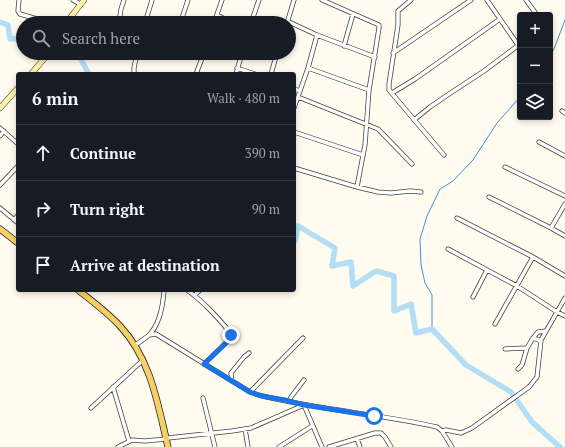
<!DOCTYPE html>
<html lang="en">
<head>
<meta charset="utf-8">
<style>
  :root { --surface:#171b24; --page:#242831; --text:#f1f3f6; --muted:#9ea1a6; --line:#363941 }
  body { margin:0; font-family:"PT Serif",serif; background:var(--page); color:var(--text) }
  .controls { position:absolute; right:12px; top:12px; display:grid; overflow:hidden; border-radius:4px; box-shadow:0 2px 6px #0003 }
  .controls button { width:36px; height:36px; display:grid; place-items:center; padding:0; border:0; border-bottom:1px solid var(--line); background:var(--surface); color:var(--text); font:20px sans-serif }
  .stop { position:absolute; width:12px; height:12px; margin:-9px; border:3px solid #1a73e8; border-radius:50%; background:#fff }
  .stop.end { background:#1a73e8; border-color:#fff; box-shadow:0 1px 4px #0008 }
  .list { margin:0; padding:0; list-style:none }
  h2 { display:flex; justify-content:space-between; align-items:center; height:52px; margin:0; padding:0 16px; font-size:17px }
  h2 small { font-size:13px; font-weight:400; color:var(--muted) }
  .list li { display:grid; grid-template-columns:26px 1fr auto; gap:12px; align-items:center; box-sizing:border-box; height:56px; padding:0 16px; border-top:1px solid var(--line) }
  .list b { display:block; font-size:15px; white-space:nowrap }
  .list em { font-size:13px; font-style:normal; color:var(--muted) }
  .icon { flex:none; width:22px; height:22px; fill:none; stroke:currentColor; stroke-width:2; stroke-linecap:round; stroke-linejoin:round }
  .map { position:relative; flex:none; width:565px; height:447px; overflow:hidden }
  .search { position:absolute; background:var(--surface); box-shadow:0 2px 6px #0003; left:16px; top:16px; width:280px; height:44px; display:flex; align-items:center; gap:10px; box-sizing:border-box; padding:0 14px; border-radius:22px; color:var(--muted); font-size:15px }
  .panel { position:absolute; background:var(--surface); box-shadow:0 2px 6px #0003; left:16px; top:72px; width:280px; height:220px; border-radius:4px }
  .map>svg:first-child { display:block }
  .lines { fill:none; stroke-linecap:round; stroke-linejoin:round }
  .stream { stroke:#3c95cb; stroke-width:1 }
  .river { stroke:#b4def5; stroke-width:5.5 }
  .street-casing { stroke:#414141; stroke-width:5 }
  .secondary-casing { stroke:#303030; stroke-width:6 }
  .primary-casing { stroke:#1f1f1f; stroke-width:7 }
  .street { stroke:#fff; stroke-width:3.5 }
  .secondary { stroke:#fdf2ab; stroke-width:5 }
  .primary { stroke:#f6d067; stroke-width:5.5 }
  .route { stroke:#1a73e8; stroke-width:5 }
</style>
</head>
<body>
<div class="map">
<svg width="565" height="447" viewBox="0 0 565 447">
  <rect width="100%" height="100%" fill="#fffbee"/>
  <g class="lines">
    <path class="stream" d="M 550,55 L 554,49 L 565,20
      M 432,329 L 432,295 L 425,283 L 421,265 L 420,239 L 427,216 L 440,189 L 453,181 L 473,160 L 497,123 L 520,97"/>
    <path class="river" d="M 0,22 L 8,25 L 10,39 L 23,38
      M 63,53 L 79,56 L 89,74
      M 294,241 L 295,241 L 298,226 L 335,248 L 332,266 L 351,262 L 353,286 L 376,271 L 394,276 L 394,311 L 411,304 L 416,333 L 432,329 L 466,365 L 511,392 L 532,422 L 560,447"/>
    <defs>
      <path id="street" d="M 19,0 L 18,11 L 20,14 L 51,23
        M 73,0 L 80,4
        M 322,0 L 379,25 L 379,28 L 369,90 L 365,145 L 360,171 L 357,187
        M 411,0 L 398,11 L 398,25 L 389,84 L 389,90 L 444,155
        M 487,0 L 518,45
        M 526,0 L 537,15
        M 217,15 L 233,23
        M 182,18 L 188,0
        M 287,21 L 317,35 L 375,57
        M 119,23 L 121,9 L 124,0
        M 145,23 L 152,0
        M 214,23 L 222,0
        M 251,23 L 259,0
        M 287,23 L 294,0
        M 344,46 L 353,14
        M 393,53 L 471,0
        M 237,68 L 255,74
        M 308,68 L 369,90
        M 134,74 L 134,68 L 137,53
        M 196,74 L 204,53
        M 236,74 L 242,53
        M 271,74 L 277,53
        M 294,89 L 300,91
        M 392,93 L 415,79 L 500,19
        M 298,97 L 378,129 L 412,164
        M 294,108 L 308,68 L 317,35
        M 562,111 L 565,113
        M 414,120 L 430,107 L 449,94 L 484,71 L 520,44
        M 0,128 L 18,144
        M 294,132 L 363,155
        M 0,136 L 4,131
        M 539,142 L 565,156
        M 505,167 L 565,196
        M 294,168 L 357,187 L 378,192 L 391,193 L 410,191 L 421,192
        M 0,185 L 18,166
        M 489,197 L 551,228 L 565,236
        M 0,208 L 18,223
        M 457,218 L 533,257 L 565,276
        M 14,220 L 18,215
        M 551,228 L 565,204
        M 448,249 L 517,286 L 557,312 L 565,316
        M 187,290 C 204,302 217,317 230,332 L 231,335 L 231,338 L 204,364
        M 195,295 L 200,290
        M 473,297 L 487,270
        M 495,324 L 533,257
        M 149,335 L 156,334 L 250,392 C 262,397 273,398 286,401 C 336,411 387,416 437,427 L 442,431 L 452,447
        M 533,338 L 538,332 L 546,331
        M 137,344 C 141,341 144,339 148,336 C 160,325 163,305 164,290
        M 505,349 L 527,348
        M 518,369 L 522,365 L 527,348 L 533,338 L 541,341
        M 232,381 L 231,373 L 244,357 L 249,353
        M 113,387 L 129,441
        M 250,392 L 303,338
        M 203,398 L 215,447
        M 289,401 L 291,397 L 304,380
        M 91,408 L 143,360
        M 245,429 L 248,447
        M 442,431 L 446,430 L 461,433 L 472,428 L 529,387 L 537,377 L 541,340 L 565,298
        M 168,438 L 232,431 L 251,428 L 304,405 L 322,447
        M 357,439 L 360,447
        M 118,447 L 132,440 L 145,441 L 166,439
        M 279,447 L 312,426
        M 329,447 L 375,433 L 381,433 L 385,437 L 391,447"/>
      <path id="secondary" d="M 66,23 L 84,0
        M 31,74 L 49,53
        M 0,108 L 18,88"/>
      <path id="primary" d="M 0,229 L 18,243
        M 78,290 C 92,301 107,312 120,326 C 151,359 158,405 168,447"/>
    </defs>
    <use href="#street" class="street-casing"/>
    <use href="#secondary" class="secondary-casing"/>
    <use href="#primary" class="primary-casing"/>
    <use href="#street" class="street"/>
    <use href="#secondary" class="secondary"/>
    <use href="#primary" class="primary"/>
  </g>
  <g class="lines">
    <path class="route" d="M 231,335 L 231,338 L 204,364 L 250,392 L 261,396 L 285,400 L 304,405 L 374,416"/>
  </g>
</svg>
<div class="controls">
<button>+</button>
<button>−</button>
<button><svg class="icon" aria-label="layers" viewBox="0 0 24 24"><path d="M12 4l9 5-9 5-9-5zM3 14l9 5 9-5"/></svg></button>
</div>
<div class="stop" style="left:374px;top:416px"></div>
<div class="stop end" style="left:231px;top:335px"></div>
<div class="search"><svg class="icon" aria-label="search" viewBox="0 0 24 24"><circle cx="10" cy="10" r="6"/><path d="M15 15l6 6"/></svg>Search here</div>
<section class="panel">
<h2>6 min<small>Walk · 480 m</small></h2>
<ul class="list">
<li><svg class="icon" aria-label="ahead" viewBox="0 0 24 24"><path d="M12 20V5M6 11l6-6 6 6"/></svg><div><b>Continue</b></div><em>390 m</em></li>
<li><svg class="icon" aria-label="right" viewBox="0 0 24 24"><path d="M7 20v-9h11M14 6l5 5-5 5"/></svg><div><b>Turn right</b></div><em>90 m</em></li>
<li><svg class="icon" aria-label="arrive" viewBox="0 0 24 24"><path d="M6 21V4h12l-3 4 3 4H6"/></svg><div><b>Arrive at destination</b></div></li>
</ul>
</section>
</div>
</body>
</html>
